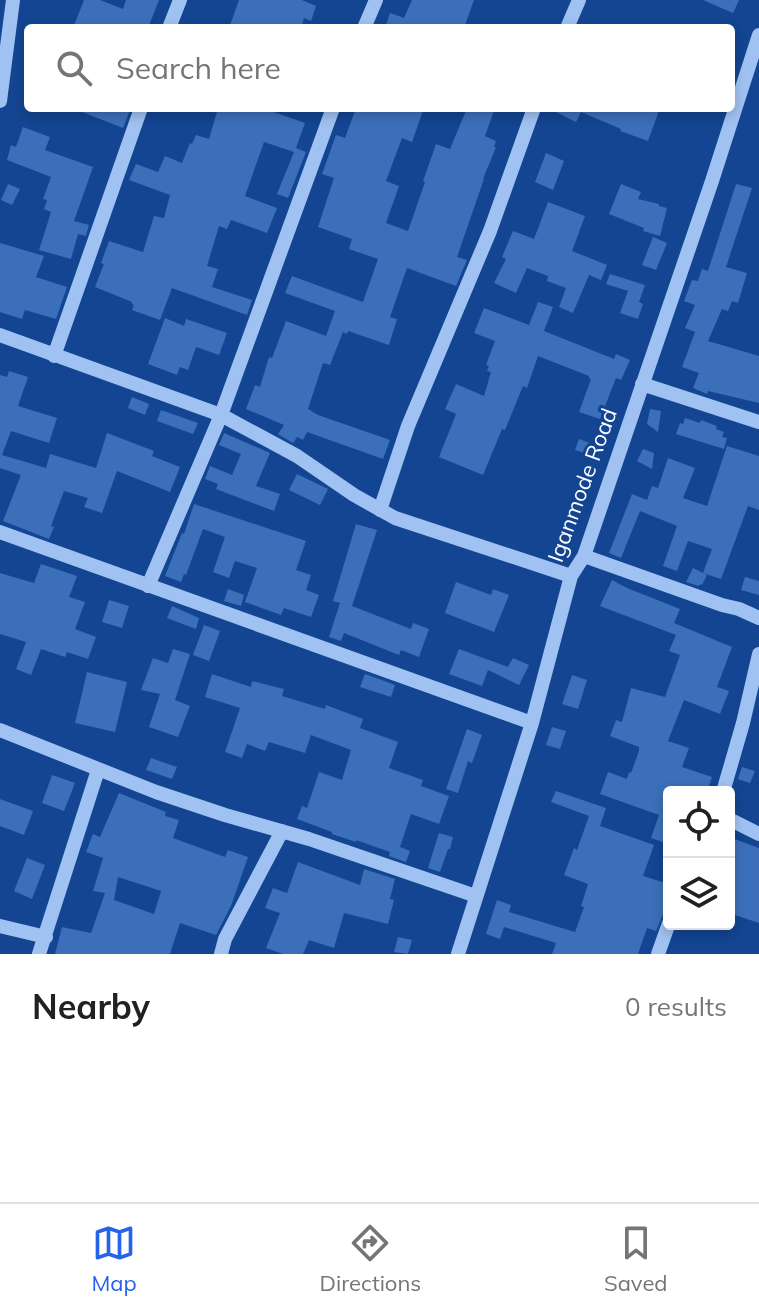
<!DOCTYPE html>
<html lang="en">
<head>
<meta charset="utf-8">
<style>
  :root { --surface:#fff; --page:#f2f2f2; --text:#202124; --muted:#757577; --line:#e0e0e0; --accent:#2563eb }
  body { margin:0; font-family:Mulish,sans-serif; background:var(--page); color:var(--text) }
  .controls { position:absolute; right:24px; bottom:24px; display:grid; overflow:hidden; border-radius:8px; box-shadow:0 4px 12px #0003 }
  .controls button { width:72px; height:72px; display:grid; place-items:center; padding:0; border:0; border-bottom:2px solid var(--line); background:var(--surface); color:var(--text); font:40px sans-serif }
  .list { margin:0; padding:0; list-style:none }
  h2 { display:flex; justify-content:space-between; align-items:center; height:104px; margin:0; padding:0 32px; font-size:34px }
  h2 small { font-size:26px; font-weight:400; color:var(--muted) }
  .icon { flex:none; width:44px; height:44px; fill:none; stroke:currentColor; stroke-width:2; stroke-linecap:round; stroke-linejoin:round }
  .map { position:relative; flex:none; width:759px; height:954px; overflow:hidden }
  .search { position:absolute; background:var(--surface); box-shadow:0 4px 12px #0003; left:24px; right:24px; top:24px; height:88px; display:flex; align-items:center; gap:20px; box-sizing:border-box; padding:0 28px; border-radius:8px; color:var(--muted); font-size:30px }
  .sheet { height:248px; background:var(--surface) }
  nav { display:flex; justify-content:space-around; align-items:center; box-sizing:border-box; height:112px; border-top:2px solid var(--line); background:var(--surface); font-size:22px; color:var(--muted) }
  nav a { display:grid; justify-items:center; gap:4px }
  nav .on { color:var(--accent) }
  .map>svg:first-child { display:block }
  .building { fill:#3c6fba; fill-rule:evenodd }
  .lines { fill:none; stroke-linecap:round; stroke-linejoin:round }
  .minor { stroke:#a0c2f2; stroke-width:14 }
  .labels { text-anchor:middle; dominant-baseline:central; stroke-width:6; stroke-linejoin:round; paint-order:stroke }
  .street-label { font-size:22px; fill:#fff; stroke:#134592 }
</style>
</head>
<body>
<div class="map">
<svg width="759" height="954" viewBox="0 0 759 954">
  <rect width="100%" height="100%" fill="#134592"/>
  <path class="building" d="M 84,0 L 100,0 L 123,9 L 126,0 L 159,0 L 148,28 L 73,28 Z
    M 239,0 L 302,0 L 316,6 L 311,21 L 304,18 L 301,28 L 229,28 Z
    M 412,0 L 474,0 L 464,28 L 385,28 L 390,13 L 404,18 Z
    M 703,0 L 739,0 L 733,13 Z
    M 72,108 L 124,108 L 130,110 L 123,128 Z
    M 218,108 L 262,108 L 305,123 L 296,148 L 306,152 L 288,198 L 277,194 L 294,152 L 264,142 L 245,196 L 277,208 L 267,233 L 231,220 L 227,229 L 219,226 L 207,266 L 218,269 L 212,287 L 252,300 L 247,315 L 172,288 L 160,320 L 132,310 L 134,305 L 132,304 L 132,302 L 95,287 L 104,264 L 101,263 L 109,241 L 143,252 L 154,216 L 164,218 L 170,195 L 129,180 L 136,164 L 158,172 L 165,156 L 182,163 L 190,143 L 192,144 L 196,135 L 209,139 Z
    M 356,108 L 424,108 L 412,142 L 402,138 L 386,181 L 399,186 L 386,223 L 408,231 L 425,182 L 423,181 L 436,144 L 450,149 L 467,108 L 495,108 L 485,136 L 496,141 L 494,147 L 496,147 L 483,179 L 484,179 L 457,257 L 467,260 L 456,286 L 407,268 L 390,317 L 397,319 L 389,345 L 348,331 L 347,334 L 343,332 L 330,365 L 323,363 L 308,409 L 318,415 L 390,440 L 383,459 L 307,432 L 303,440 L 297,437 L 293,443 L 278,434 L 284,425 L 246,409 L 255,385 L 260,387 L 269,357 L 272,358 L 286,321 L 326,336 L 335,311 L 285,293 L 292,276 L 363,302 L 378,259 L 349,249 L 352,239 L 318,227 L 334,178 L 322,174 L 336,135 L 345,138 Z
    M 548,108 L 660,108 L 648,141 L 620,131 L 621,129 L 581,112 L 576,122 Z
    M 23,127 L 50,137 L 45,150 L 93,167 L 74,221 L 89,225 L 88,228 L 86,236 L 78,234 L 71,259 L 39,250 L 51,212 L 44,209 L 47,200 L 43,199 L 51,177 L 7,160 L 11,145 L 16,147 Z
    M 546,153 L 564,161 L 553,190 L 535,182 Z
    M 8,184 L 20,189 L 12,205 L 1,200 Z
    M 621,184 L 641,192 L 638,199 L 659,204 L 659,206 L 667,208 L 660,236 L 643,231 L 644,228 L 609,214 Z
    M 736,184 L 752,188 L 726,267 L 747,273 L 738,303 L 732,301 L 728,311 L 722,309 L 708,341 L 759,356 L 759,403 L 708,391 L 707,394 L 693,388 L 699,373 L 682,367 L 695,332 L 685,328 L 695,305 L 684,301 L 692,280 L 698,281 L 702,269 L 708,271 Z
    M 548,202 L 585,216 L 572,251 L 607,265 L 601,280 L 589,275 L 573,313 L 559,307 L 566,288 L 547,281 L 548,276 L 527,268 L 516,293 L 494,283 L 506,259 L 502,257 L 513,231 L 534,239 Z
    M 653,237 L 667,243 L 656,270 L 642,265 Z
    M 0,243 L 44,256 L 36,277 L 67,287 L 56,319 L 25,310 L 22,319 L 0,312 Z
    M 610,274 L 645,285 L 639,302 L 643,304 L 638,319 L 620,313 L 628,291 L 606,284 Z
    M 538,302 L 553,307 L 544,331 L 614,359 L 616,354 L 630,360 L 621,380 L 616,378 L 600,419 L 579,412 L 591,379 L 589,378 L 589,376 L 538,356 L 527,388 L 523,386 L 505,430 L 502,429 L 483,475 L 439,457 L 456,414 L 445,409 L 456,384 L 484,396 L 491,372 L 487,371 L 489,366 L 486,365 L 495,341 L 474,333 L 484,308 L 529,325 Z
    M 165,318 L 184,326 L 186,319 L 227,333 L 219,355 L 196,347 L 188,370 L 180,367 L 177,375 L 148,364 Z
    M 9,371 L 28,377 L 18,406 L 57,418 L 49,443 L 11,431 L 2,455 L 46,468 L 50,454 L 96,468 L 107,433 L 154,451 L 152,456 L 180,467 L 170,492 L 117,471 L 102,513 L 84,507 L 88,498 L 64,491 L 51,526 L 54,527 L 49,539 L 3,521 L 21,475 L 0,468 L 0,375 L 7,377 Z
    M 132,397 L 149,404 L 145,415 L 128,408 Z
    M 650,409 L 661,411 L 658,432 L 647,424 Z
    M 161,410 L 198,423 L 193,434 L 157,421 Z
    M 685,418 L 700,423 L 701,420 L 717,426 L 716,429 L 724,432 L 722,437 L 727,438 L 724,449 L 676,434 L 680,423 L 683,424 Z
    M 224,433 L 270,453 L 256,486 L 280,494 L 274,511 L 216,489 L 218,484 L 205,479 L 210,466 L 232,475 L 241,454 L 219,445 Z
    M 579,439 L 592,444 L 588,454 L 575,450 Z
    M 727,446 L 759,456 L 759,510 L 748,506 L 721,579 L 703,573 L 712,549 L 688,541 L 677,571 L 663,566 L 677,526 L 640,511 L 621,558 L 609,553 L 632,494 L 647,500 L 652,486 L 658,488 L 668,458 L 695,468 L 683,498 L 707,506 Z
    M 643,449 L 654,453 L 652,469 L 637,461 Z
    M 297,474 L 328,489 L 320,505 L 289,490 Z
    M 194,504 L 306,541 L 296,570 L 311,575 L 306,590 L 319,595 L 311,617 L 284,608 L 281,615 L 245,602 L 257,568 L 235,561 L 229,578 L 213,572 L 225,537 L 203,529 L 186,575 L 184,574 L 181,582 L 165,576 L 182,533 L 184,534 Z
    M 356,524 L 377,530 L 352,606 L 411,629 L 413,623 L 429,629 L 419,657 L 401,650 L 399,655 L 344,633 L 341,641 L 329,637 L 340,603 L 333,601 Z
    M 41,564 L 77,576 L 69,597 L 85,602 L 75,629 L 96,637 L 88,659 L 67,652 L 65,657 L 41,649 L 31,675 L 16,669 L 26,642 L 0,634 L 0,573 L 34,583 Z
    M 693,568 L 707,575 L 702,585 L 700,584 L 699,586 L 686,582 Z
    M 745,577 L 759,581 L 759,595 L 741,590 Z
    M 612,580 L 627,588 L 680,609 L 674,623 L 732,647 L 717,687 L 729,691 L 720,714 L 684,700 L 668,741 L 689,748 L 682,767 L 712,777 L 707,792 L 669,792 L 669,844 L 651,838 L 659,815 L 600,794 L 608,772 L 627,779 L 629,772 L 631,773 L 639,751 L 639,747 L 610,736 L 616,720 L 622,722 L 631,688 L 665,697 L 680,655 L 669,651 L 676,635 L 600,606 Z
    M 456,582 L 491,595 L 493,589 L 509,595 L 494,632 L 445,613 Z
    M 228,589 L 244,595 L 241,606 L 224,601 Z
    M 109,600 L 129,606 L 122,628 L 102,622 Z
    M 172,606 L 199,618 L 196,629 L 167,618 Z
    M 204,625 L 220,631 L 209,661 L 193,655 Z
    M 173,649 L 190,654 L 175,700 L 190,706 L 178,737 L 149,727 L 160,694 L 141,690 L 153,658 L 168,663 Z
    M 459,649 L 508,667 L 513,658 L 529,665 L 519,685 L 488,670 L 482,686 L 449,674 Z
    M 87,672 L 127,682 L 115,732 L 75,723 Z
    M 212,674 L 251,687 L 252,681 L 284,689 L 282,696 L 325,709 L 326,705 L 363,719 L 360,728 L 398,742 L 389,768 L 423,780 L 421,786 L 449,796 L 439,824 L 411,814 L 400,847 L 410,851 L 406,862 L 389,856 L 390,852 L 356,840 L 356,842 L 332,834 L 332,832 L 297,819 L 302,806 L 307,808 L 319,772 L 342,780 L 351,750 L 311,735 L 305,753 L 269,742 L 265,751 L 247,744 L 242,758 L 225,752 L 240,708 L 205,697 Z
    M 365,674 L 395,685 L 391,697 L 360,687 Z
    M 572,675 L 587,680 L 578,709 L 562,704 Z
    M 552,727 L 566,731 L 560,749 L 546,745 Z
    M 467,729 L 482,735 L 472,763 L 468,761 L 458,793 L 446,789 Z
    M 151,758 L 177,767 L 172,779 L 146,770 Z
    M 742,767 L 755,771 L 750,783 L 738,779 Z
    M 52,775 L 75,783 L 64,811 L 42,803 Z
    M 556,791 L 606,808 L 600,826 L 654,845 L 643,876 L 669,884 L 669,908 L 666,907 L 656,931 L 647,928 L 638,954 L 552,954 L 556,943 L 504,927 L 500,939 L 486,934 L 497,900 L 511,905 L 509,912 L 575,932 L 584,907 L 581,906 L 588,884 L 564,875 L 574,848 L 577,850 L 589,816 L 551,802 Z
    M 119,793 L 166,812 L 165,816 L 179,820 L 173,838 L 225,857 L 228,850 L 248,857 L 231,906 L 216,935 L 180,923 L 170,954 L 55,954 L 62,927 L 91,933 L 105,893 L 93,891 L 103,858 L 86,852 L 93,834 L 100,837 ZM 118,877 L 161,891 L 154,914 L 114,900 Z
    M 0,799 L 33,811 L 24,835 L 0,826 Z
    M 439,833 L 453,837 L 450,849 L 448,849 L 440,872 L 428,868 Z
    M 729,837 L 759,848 L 759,923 L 729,913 Z
    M 27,858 L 45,865 L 32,899 L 14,891 Z
    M 298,862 L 360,885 L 364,869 L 395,879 L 390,899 L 394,900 L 388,924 L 344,913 L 334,948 L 309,940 L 303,954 L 283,954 L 266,948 L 280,913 L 265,908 L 273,888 L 287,893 Z
    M 398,937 L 412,940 L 408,954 L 394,952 Z"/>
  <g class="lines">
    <path class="minor" d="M 169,28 L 180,0
      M 364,28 L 376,0
      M 567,28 L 579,0
      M 0,101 L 13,0
      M 0,335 L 221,415 L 297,456 L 354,495 L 395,518 L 571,576
      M 54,356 L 141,108
      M 642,384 L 759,422
      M 380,510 L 408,426 L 490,231 L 534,108
      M 0,532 L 532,723
      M 584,556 L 722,605 L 739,609 L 759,618
      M 148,586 L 221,415 L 333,108
      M 0,730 L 156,792 L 225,815 L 309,839 L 476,896
      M 723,792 L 743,723 L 759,654
      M 729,819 L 759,834
      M 0,926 L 46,937
      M 39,954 L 98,770
      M 221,954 L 225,939 L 282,831
      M 458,954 L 532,723 L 571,576 L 584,556 L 712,181 L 759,35
      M 658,954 L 669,923"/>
  </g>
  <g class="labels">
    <g class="street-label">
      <text transform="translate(582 485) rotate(-70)">Iganmode Road</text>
    </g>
  </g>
</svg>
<div class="controls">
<button><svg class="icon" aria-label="locate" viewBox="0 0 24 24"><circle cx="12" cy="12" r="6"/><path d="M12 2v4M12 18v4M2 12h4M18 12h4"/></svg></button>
<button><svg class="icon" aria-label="layers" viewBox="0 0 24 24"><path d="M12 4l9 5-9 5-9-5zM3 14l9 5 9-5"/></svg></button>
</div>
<div class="search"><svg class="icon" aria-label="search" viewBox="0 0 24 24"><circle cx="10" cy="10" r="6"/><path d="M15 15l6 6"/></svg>Search here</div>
</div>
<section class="sheet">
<h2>Nearby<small>0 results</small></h2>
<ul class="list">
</ul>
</section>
<nav>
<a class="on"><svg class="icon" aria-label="map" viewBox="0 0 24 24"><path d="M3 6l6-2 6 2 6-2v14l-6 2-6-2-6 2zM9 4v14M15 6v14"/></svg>Map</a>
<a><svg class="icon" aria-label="directions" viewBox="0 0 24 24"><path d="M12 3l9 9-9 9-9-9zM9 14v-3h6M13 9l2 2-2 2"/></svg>Directions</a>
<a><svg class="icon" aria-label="saved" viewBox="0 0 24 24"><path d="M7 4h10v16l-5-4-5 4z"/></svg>Saved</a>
</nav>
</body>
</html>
